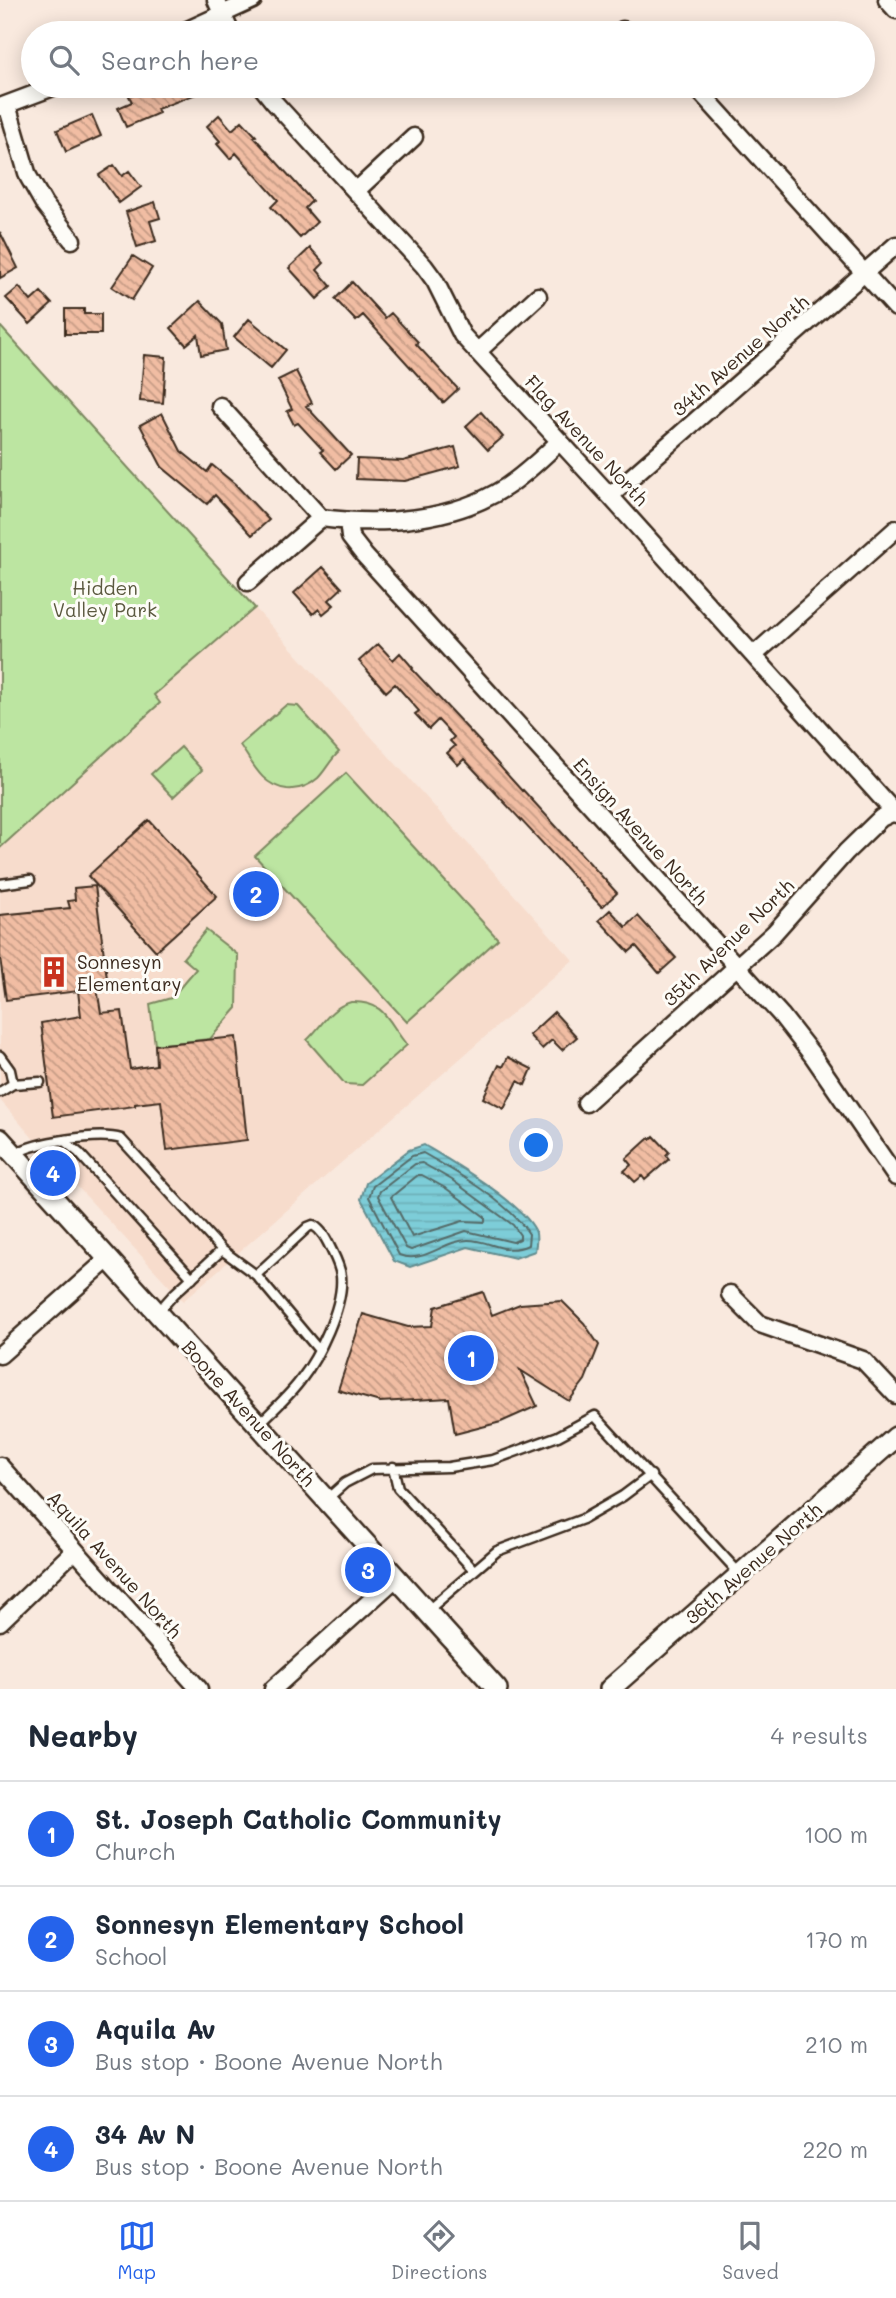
<!DOCTYPE html>
<html lang="en">
<head>
<meta charset="utf-8">
<style>
  :root { --surface:#fff; --page:#f2f2f3; --text:#1f2937; --muted:#747a83; --line:#e0e1e3; --accent:#2563eb }
  body { margin:0; font-family:Mali,sans-serif; background:var(--page); color:var(--text) }
  .you { position:absolute; left:537px; top:1146px; width:24px; height:24px; margin:-18px; border:5px solid #fff; border-radius:50%; background:#1a73e8; box-shadow:0 0 0 10px #1a73e833 }
  .badge { display:grid; place-items:center; width:46px; height:46px; border-radius:50%; background:var(--accent); color:#fff; font-size:23px; font-weight:700 }
  .pin { position:absolute; translate:-50% -50%; border:4px solid #fff; box-shadow:0 2px 7px #0006 }
  .list { margin:0; padding:0; list-style:none }
  h2 { display:flex; justify-content:space-between; align-items:center; height:91px; margin:0; padding:0 28px; font-size:30px }
  h2 small { font-size:23px; font-weight:400; color:var(--muted) }
  .list li { display:grid; grid-template-columns:46px 1fr auto; gap:21px; align-items:center; box-sizing:border-box; height:105px; padding:0 28px; border-top:2px solid var(--line) }
  .list b { display:block; font-size:26px; white-space:nowrap }
  .list p { margin:0; font-size:23px; white-space:nowrap; color:var(--muted) }
  .list em { font-size:23px; font-style:normal; color:var(--muted) }
  .icon { flex:none; width:38px; height:38px; fill:none; stroke:currentColor; stroke-width:2; stroke-linecap:round; stroke-linejoin:round }
  .map { position:relative; flex:none; width:896px; height:1689px; overflow:hidden }
  .search { position:absolute; background:var(--surface); box-shadow:0 4px 18px #0003; left:21px; right:21px; top:21px; height:77px; display:flex; align-items:center; gap:18px; box-sizing:border-box; padding:0 24px; border-radius:38px; color:var(--muted); font-size:26px }
  .sheet { height:511px; background:var(--surface) }
  nav { display:flex; justify-content:space-around; align-items:center; box-sizing:border-box; height:98px; border-top:2px solid var(--line); background:var(--surface); font-size:19px; color:var(--muted) }
  nav a { display:grid; justify-items:center; gap:4px }
  nav .on { color:var(--accent) }
  .map>svg:first-child { display:block }
  .built { fill:#f7dccc }
  .green { fill:#bce5a1; stroke:#7c8860; stroke-width:2 }
  .water { fill:url(#water-rules); stroke:#638c8e; stroke-width:2 }
  .lines { fill:none; stroke-linecap:round; stroke-linejoin:round }
  .shore { stroke:#556b68; stroke-width:2 }
  .building { fill:url(#building-back-hatch); stroke:#3b2a1e; stroke-width:2 }
  .service-casing { stroke:#3b2a1e; stroke-width:13 }
  .minor-casing { stroke:#3b2a1e; stroke-width:21 }
  .tertiary-casing { stroke:#3b2a1e; stroke-width:24 }
  .service { stroke:#fdfcf7; stroke-width:8 }
  .minor { stroke:#fdfcf7; stroke-width:16 }
  .tertiary { stroke:#fdfcf7; stroke-width:19 }
  .labels { text-anchor:middle; dominant-baseline:central; stroke-width:6; stroke-linejoin:round; paint-order:stroke }
  .street-label { font-size:19px; fill:#3b2a1e; stroke:#fdfcf7 }
  .park-label { font-size:19px; fill:#5b593f; stroke:#fdfcf7 }
  .poi-label { font-size:19px; fill:#3b2a1e; stroke:#fdfcf7; text-anchor:start }
</style>
</head>
<body>
<div class="map">
<svg width="896" height="1689" viewBox="0 0 896 1689">
  <defs>
    <pattern id="water-rules" width="6" height="5" patternUnits="userSpaceOnUse" patternTransform="scale(1.75)"><rect width="6" height="5" fill="#7dcdd8"/><path d="M0 2.5h6" fill="none" stroke="#6db0b9"/></pattern>
    <pattern id="building-back-hatch" width="6" height="6" patternUnits="userSpaceOnUse" patternTransform="scale(1.75)"><rect width="6" height="6" fill="#f1bda3"/><path d="M-1 5l2 2M0 0l6 6M5-1l2 2" fill="none" stroke="#c49a84"/></pattern>
  </defs>
  <rect width="100%" height="100%" fill="#f9e9de"/>
  <filter id="ink" filterUnits="userSpaceOnUse"><feTurbulence type="fractalNoise" baseFrequency=".0143" numOctaves="2"/><feDisplacementMap in="SourceGraphic" scale="14" xChannelSelector="R" yChannelSelector="G"/><feConvolveMatrix kernelMatrix="1 2 1 2 8 2 1 2 1" color-interpolation-filters="sRGB"/></filter>
  <g filter="url(#ink)">
    <path class="built" d="M 255,608 L 573,960 L 183,1301 L 38,1144 L 0,1100 L 0,828 Z"/>
    <path class="green" d="M 0,326 L 255,608 L 154,695 L 160,703 L 0,848 Z
      M 286,705 L 298,706 L 339,752 C 330,760 326,770 318,778 C 309,786 299,790 287,789 C 262,786 253,764 240,745 Z
      M 181,747 L 202,770 L 173,797 L 151,774 Z
      M 346,773 L 498,939 L 407,1022 L 255,856 Z
      M 206,930 L 238,955 L 237,1008 L 210,1039 L 155,1045 L 150,1004 L 171,998 L 196,969 L 183,958 Z
      M 351,1002 C 387,1001 388,1023 407,1045 L 362,1085 L 345,1084 L 307,1040 C 323,1025 329,1008 351,1002 Z"/>
    <path class="water" d="M 424,1145 C 452,1162 521,1202 535,1230 C 538,1236 536,1244 535,1251 L 515,1258 L 468,1247 L 410,1267 L 394,1261 L 361,1199 L 366,1183 L 409,1150 Z"/>
    <g class="lines">
      <path class="shore" d="M 423,1153 C 455,1171 511,1204 529,1234 L 528,1245 C 504,1256 491,1240 468,1240 C 444,1240 423,1265 399,1255 L 369,1197 L 373,1186 L 412,1156 Z
        M 422,1163 L 452,1180 L 513,1225 L 520,1235 L 520,1239 L 513,1242 L 466,1231 L 411,1250 L 406,1248 L 378,1196 L 380,1191 L 415,1164 Z
        M 418,1175 L 422,1175 L 447,1189 L 485,1217 L 485,1222 L 463,1221 L 412,1237 L 391,1197 Z"/>
    </g>
    <path class="building" d="M 153,86 L 214,86 L 214,87 L 157,109 L 159,113 L 126,127 L 118,108 L 132,102 L 129,96 Z
      M 92,115 L 101,136 L 66,152 L 57,130 Z
      M 219,115 L 232,130 L 242,121 L 256,136 L 254,137 L 312,201 L 305,208 L 317,222 L 300,238 L 271,207 L 278,200 L 236,153 L 230,159 L 217,144 L 220,141 L 207,126 Z
      M 114,165 L 122,176 L 129,171 L 141,187 L 119,203 L 99,175 Z
      M 155,202 L 160,218 L 150,221 L 156,241 L 137,247 L 126,212 Z
      M 0,232 L 18,268 L 0,278 Z
      M 310,248 L 324,263 L 317,270 L 331,286 L 317,299 L 289,268 Z
      M 133,256 L 152,268 L 132,300 L 112,287 Z
      M 352,282 L 385,318 L 391,313 L 418,342 L 416,344 L 458,389 L 444,402 L 442,400 L 443,403 L 363,315 L 356,321 L 335,299 Z
      M 19,287 L 31,301 L 41,292 L 52,304 L 30,324 L 6,298 Z
      M 200,301 L 222,324 L 226,350 L 201,355 L 198,335 L 186,345 L 171,328 Z
      M 65,309 L 84,309 L 84,314 L 101,314 L 101,334 L 65,334 Z
      M 249,319 L 286,350 L 271,368 L 234,337 Z
      M 144,355 L 166,357 L 163,403 L 140,401 Z
      M 296,371 L 312,403 L 306,406 L 351,455 L 336,469 L 320,452 L 323,450 L 298,423 L 294,425 L 287,411 L 292,409 L 278,380 Z
      M 481,412 L 503,437 L 488,450 L 466,426 Z
      M 162,413 L 181,451 L 207,472 L 212,465 L 235,484 L 269,520 L 252,535 L 215,495 L 207,504 L 162,467 L 140,425 Z
      M 455,447 L 460,466 L 405,481 L 356,479 L 357,459 L 403,461 Z
      M 323,567 L 342,588 L 329,600 L 334,605 L 323,614 L 319,609 L 313,614 L 294,593 Z
      M 378,644 L 393,660 L 400,653 L 413,668 L 412,669 L 481,743 L 480,744 L 522,791 L 523,790 L 617,893 L 602,907 L 464,759 L 458,765 L 447,753 L 455,746 L 450,741 L 454,737 L 438,720 L 429,729 L 415,714 L 419,711 L 395,684 L 386,692 L 359,661 Z
      M 149,820 L 217,896 L 156,951 L 88,876 Z
      M 95,886 L 108,986 L 97,988 L 101,1013 L 122,1011 L 130,1069 L 156,1065 L 155,1045 L 236,1037 L 247,1140 L 167,1150 L 161,1101 L 135,1104 L 135,1106 L 53,1117 L 41,1023 L 81,1016 L 78,991 L 6,1000 L 0,958 L 0,915 L 70,908 L 68,901 L 75,900 L 74,888 Z
      M 610,910 L 626,927 L 638,916 L 676,958 L 659,973 L 636,946 L 629,952 L 599,920 Z
      M 554,1012 L 577,1037 L 562,1050 L 552,1040 L 542,1049 L 529,1035 Z
      M 508,1057 L 532,1069 L 525,1085 L 518,1081 L 504,1109 L 483,1098 L 499,1065 L 503,1067 Z
      M 654,1136 L 669,1152 L 666,1155 L 669,1159 L 645,1180 L 642,1176 L 635,1182 L 624,1171 L 631,1165 L 626,1159 L 649,1138 L 651,1139 Z
      M 483,1292 L 492,1315 L 520,1304 L 562,1301 L 584,1323 L 599,1345 L 585,1380 L 569,1401 L 520,1370 L 537,1406 L 501,1422 L 455,1434 L 449,1398 L 380,1402 L 338,1390 L 363,1314 L 408,1327 L 432,1326 L 435,1307 Z"/>
    <g class="lines">
      <defs>
        <path id="service" d="M 0,884 L 30,880
          M 0,1056 L 10,1070 L 13,1084
          M 0,1092 L 13,1084 L 40,1082
          M 64,1141 L 79,1153 L 192,1278
          M 15,1154 C 34,1142 100,1132 121,1139 L 222,1250 L 174,1294 L 157,1313
          M 222,1250 L 256,1275
          M 259,1424 C 273,1410 288,1397 300,1381 C 318,1358 344,1306 341,1276 C 340,1268 336,1259 332,1251 C 327,1241 323,1231 313,1225 L 308,1227 L 256,1275 L 318,1349
          M 393,1467 L 398,1488 L 473,1569
          M 327,1499 L 345,1483 L 372,1469 L 449,1467 L 493,1460 L 558,1436 L 595,1416 L 739,1573
          M 427,1611 L 497,1551 L 583,1519 L 623,1496 L 651,1475"/>
        <path id="minor" d="M 216,0 L 231,33
          M 887,0 L 896,10
          M 623,30 L 632,33
          M 181,33 L 253,0
          M 261,86 L 273,101 L 424,266 L 435,281 L 462,335 L 610,496 L 896,814
          M 695,86 L 896,308
          M 7,105 L 28,176 L 44,204 L 72,240
          M 0,107 L 56,86
          M 356,191 L 414,137
          M 477,352 L 538,296
          M 220,406 L 321,518
          M 610,496 L 896,245
          M 348,521 L 350,537 L 364,555 L 781,1015 L 813,1056 L 896,1177
          M 248,582 L 321,518 C 382,526 453,521 506,487 C 526,474 543,457 560,441
          M 754,655 L 896,529
          M 586,1103 L 774,933 L 846,852 L 881,818 L 896,811
          M 730,1294 L 760,1324 L 863,1360 L 896,1395
          M 0,1355 L 108,1259
          M 0,1466 L 199,1689
          M 0,1622 L 75,1550
          M 273,1689 L 397,1577"/>
        <path id="tertiary" d="M 0,1139 L 497,1689
          M 610,1689 L 896,1437"/>
      </defs>
      <use href="#service" class="service-casing"/>
      <use href="#minor" class="minor-casing"/>
      <use href="#tertiary" class="tertiary-casing"/>
      <use href="#service" class="service"/>
      <use href="#minor" class="minor"/>
      <use href="#tertiary" class="tertiary"/>
    </g>
  </g>
  <defs>
    <symbol id="building-bare" viewBox="-9 -9 18 18"><path d="M-4-6H4V6H1V3H-1V6H-4ZM-2.5-4.3h1.7v1.8h-1.7ZM.8-4.3h1.7v1.8H.8ZM-2.5-1h1.7V.8h-1.7ZM.8-1h1.7V.8H.8Z" fill="#c8321e" stroke="#fdfcf7" stroke-width="2.5" paint-order="stroke"/></symbol>
  </defs>
  <g fill-rule="evenodd">
    <use href="#building-bare" x="32" y="950" width="44" height="44"/>
  </g>
  <g class="labels">
    <g class="street-label">
      <text transform="translate(740 355) rotate(-41)">34th Avenue North</text>
      <text transform="translate(587 440) rotate(47)">Flag Avenue North</text>
      <text transform="translate(641 831) rotate(48)">Ensign Avenue North</text>
      <text transform="translate(728 942) rotate(-44)">35th Avenue North</text>
      <text transform="translate(249 1413) rotate(48)">Boone Avenue North</text>
      <text transform="translate(753 1563) rotate(-41)">36th Avenue North</text>
      <text transform="translate(115 1564) rotate(48)">Aquila Avenue North</text>
    </g>
    <g class="park-label">
      <text x="105" y="587">Hidden<tspan x="105" dy="22">Valley Park</tspan></text>
    </g>
    <g class="poi-label">
      <text x="77" y="961">Sonnesyn<tspan x="77" dy="22">Elementary</tspan></text>
    </g>
  </g>
</svg>
<div class="you"></div>
<div class="pin badge" style="left:471px;top:1358px">1</div>
<div class="pin badge" style="left:256px;top:894px">2</div>
<div class="pin badge" style="left:368px;top:1570px">3</div>
<div class="pin badge" style="left:53px;top:1173px">4</div>
<div class="search"><svg class="icon" aria-label="search" viewBox="0 0 24 24"><circle cx="10" cy="10" r="6"/><path d="M15 15l6 6"/></svg>Search here</div>
</div>
<section class="sheet">
<h2>Nearby<small>4 results</small></h2>
<ul class="list">
<li><span class="badge">1</span><div><b>St. Joseph Catholic Community</b><p>Church</p></div><em>100 m</em></li>
<li><span class="badge">2</span><div><b>Sonnesyn Elementary School</b><p>School</p></div><em>170 m</em></li>
<li><span class="badge">3</span><div><b>Aquila Av</b><p>Bus stop · Boone Avenue North</p></div><em>210 m</em></li>
<li><span class="badge">4</span><div><b>34 Av N</b><p>Bus stop · Boone Avenue North</p></div><em>220 m</em></li>
</ul>
</section>
<nav>
<a class="on"><svg class="icon" aria-label="map" viewBox="0 0 24 24"><path d="M3 6l6-2 6 2 6-2v14l-6 2-6-2-6 2zM9 4v14M15 6v14"/></svg>Map</a>
<a><svg class="icon" aria-label="directions" viewBox="0 0 24 24"><path d="M12 3l9 9-9 9-9-9zM9 14v-3h6M13 9l2 2-2 2"/></svg>Directions</a>
<a><svg class="icon" aria-label="saved" viewBox="0 0 24 24"><path d="M7 4h10v16l-5-4-5 4z"/></svg>Saved</a>
</nav>
</body>
</html>
